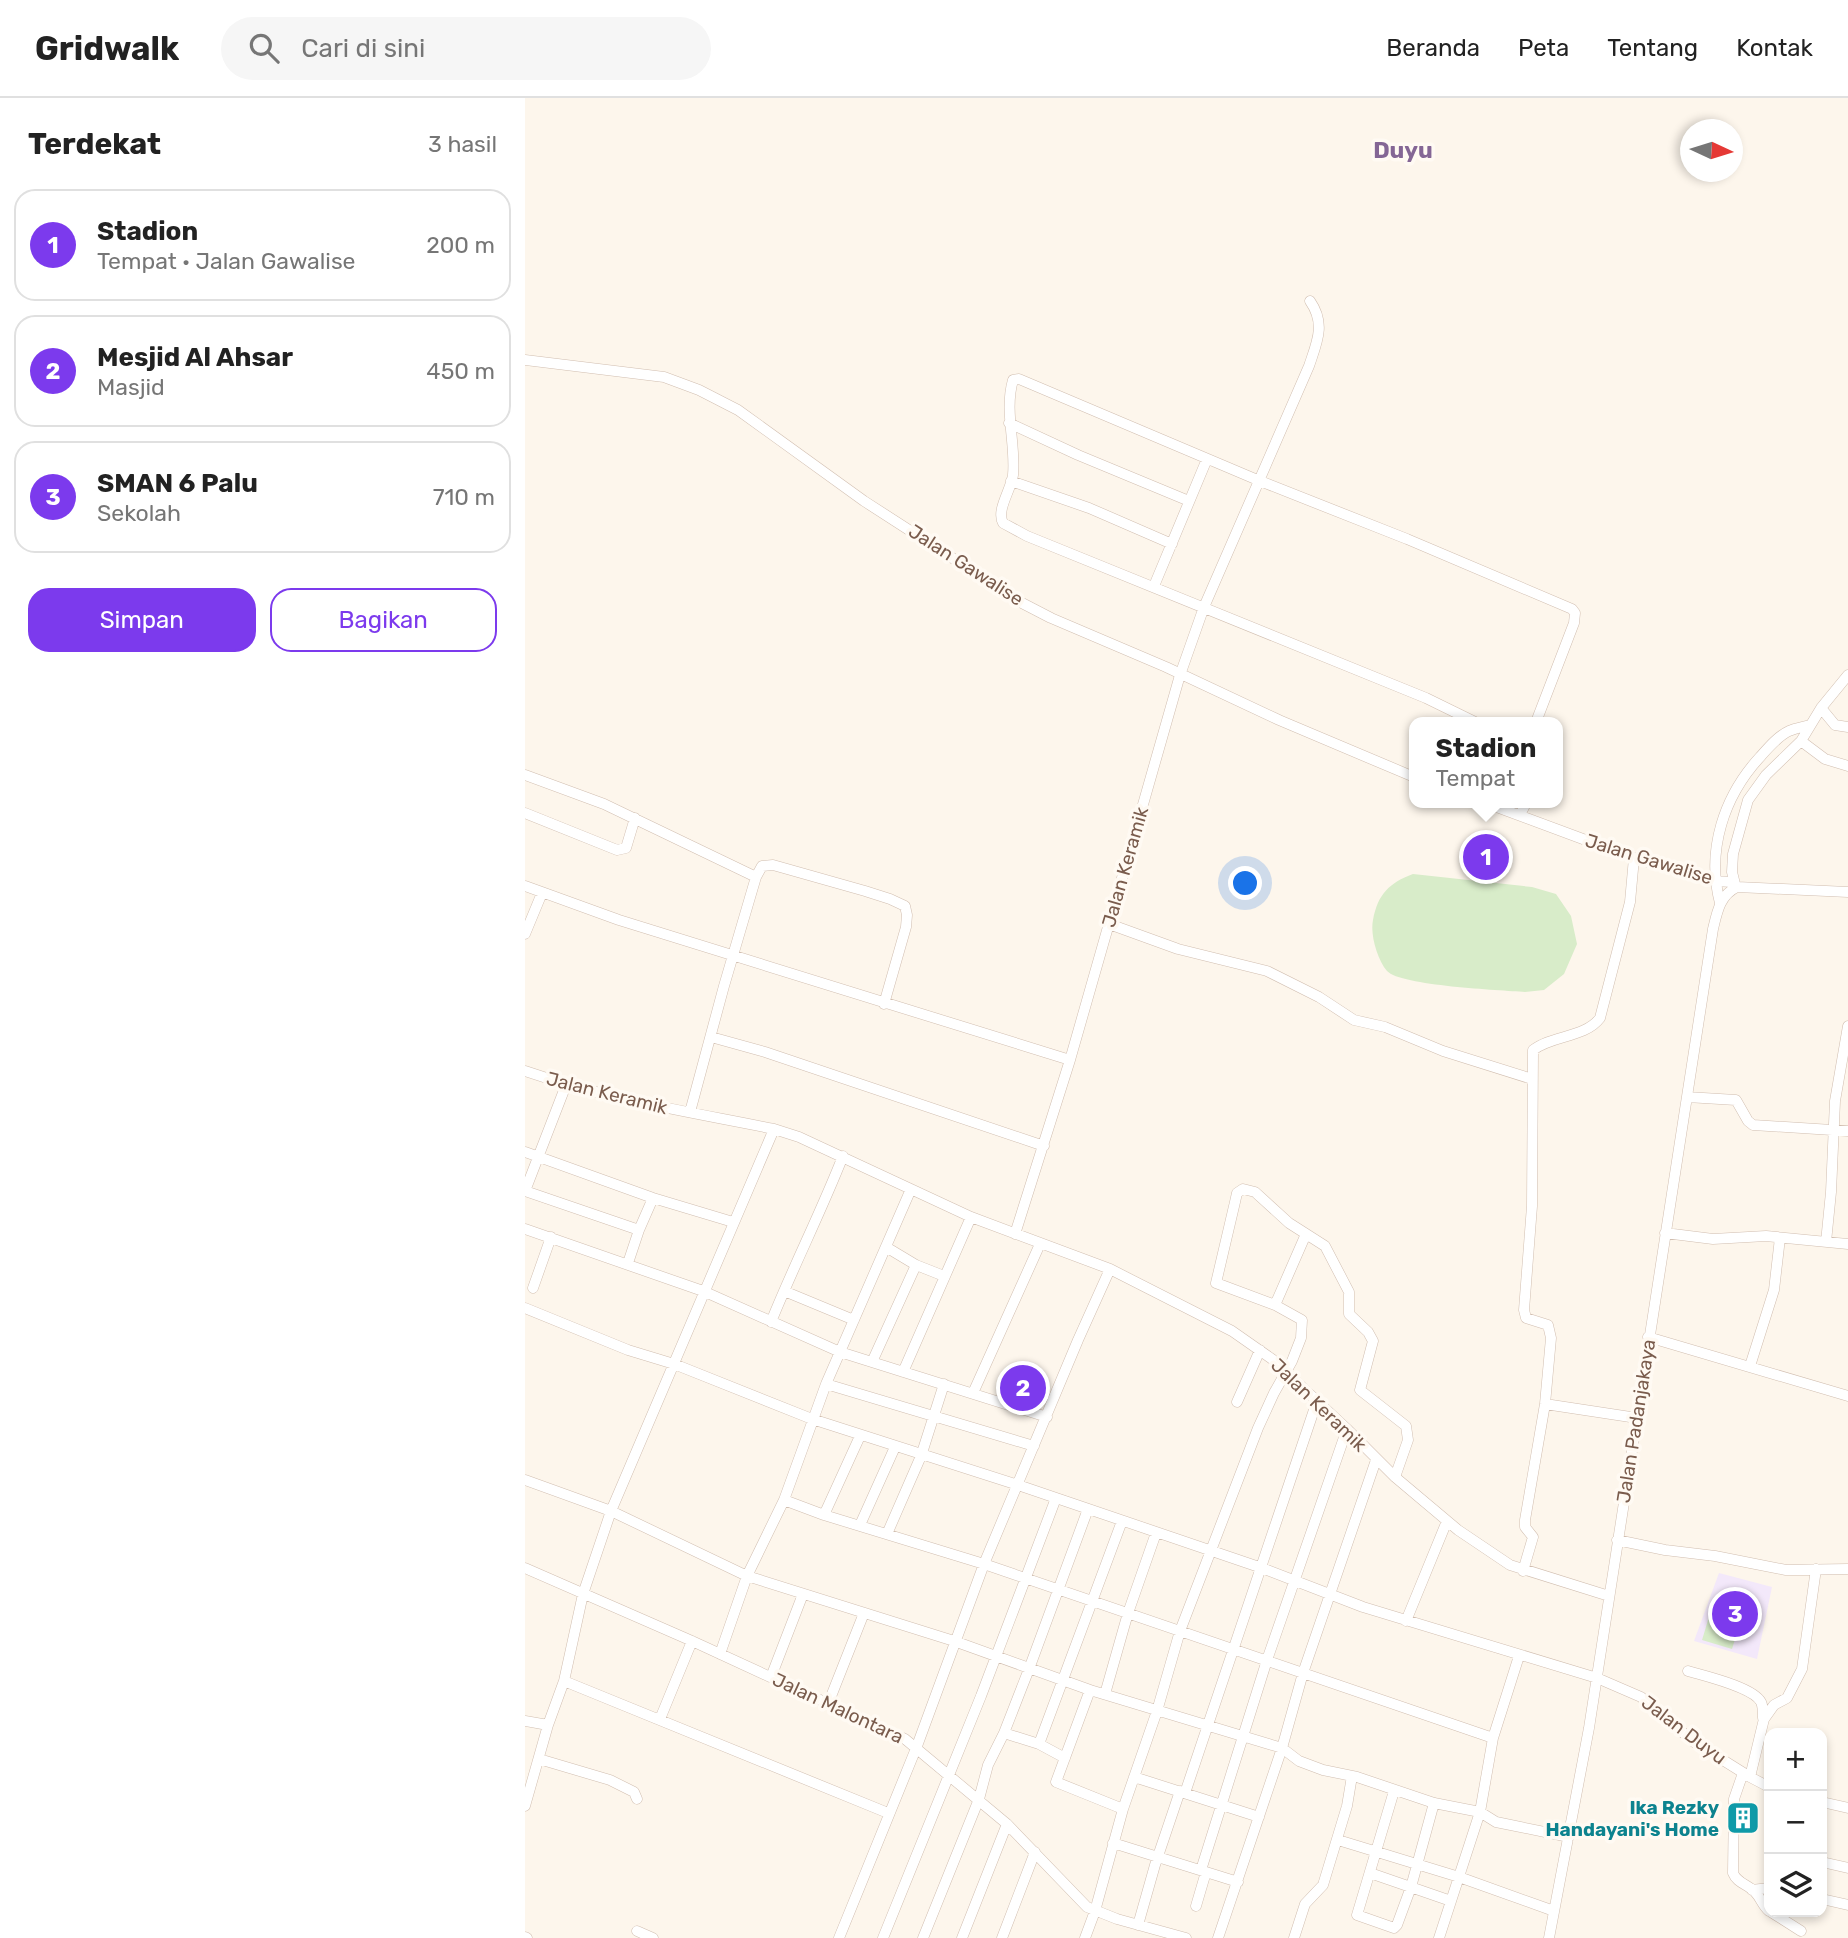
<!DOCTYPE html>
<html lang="id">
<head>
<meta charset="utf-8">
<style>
  :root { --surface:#fff; --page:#f6f6f6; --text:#222; --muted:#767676; --line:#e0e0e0; --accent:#7c3aed }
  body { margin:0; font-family:Rubik,sans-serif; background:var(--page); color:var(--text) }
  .controls { position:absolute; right:21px; bottom:21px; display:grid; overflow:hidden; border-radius:14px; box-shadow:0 4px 10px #0003 }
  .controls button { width:63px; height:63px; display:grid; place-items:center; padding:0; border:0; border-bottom:2px solid var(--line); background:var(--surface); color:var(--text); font:35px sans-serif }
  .compass { position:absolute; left:1155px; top:21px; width:63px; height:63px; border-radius:50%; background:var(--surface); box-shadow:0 4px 10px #0003; rotate:94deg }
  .you { position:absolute; left:721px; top:786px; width:24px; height:24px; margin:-18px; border:5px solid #fff; border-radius:50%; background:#1a73e8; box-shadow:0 0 0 10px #1a73e833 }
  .badge { display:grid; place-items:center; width:46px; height:46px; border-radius:50%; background:var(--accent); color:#fff; font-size:23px; font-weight:700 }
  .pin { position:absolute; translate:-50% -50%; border:4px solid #fff; box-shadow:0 2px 7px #0006 }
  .popup { position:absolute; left:884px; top:619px; width:154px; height:91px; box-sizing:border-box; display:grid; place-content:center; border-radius:14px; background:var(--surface); filter:drop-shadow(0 2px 5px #0005); font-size:23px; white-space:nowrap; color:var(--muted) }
  .popup b { font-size:26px; color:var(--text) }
  .popup::after { content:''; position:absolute; left:50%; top:100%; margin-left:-14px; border:14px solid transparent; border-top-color:var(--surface) }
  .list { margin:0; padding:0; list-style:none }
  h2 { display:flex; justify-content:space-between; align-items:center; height:91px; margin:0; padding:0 28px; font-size:30px }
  h2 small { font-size:23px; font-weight:400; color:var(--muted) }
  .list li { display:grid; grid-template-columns:46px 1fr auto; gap:21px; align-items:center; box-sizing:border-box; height:112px; margin:0 14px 14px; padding:0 14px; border:2px solid var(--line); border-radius:21px }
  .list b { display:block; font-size:26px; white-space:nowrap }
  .list p { margin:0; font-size:23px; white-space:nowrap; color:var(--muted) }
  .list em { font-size:23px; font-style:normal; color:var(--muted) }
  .actions { display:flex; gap:14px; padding:21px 28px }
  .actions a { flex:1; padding:16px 0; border:2px solid var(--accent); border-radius:21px; text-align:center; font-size:24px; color:var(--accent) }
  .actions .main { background:var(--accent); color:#fff }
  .icon { flex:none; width:38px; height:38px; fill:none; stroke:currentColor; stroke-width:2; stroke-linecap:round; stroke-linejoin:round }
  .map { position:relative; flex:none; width:1323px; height:1840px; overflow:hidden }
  header { display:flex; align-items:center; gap:42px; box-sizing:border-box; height:98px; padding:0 35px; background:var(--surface); border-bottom:2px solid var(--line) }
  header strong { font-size:33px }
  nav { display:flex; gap:38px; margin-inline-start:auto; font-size:24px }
  .search { width:490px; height:63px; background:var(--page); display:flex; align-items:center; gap:18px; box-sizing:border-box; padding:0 24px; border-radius:38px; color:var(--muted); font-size:26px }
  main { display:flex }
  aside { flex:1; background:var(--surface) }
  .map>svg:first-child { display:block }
  .education { fill:#f3e8fa }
  .park { fill:#d8ecc9 }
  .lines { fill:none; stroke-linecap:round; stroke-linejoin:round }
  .minor-casing { stroke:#d1beb0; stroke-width:11 }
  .minor { stroke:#fff; stroke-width:10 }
  .labels { text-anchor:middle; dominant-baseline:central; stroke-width:7; stroke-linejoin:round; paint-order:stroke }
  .street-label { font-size:19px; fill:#7a5c4d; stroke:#fffaf3 }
  .culture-label { font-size:19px; font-weight:bold; fill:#0d838f; stroke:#fffaf3; text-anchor:end }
  .quarter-label { font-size:23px; font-weight:bold; fill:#846695; stroke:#fffaf3 }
</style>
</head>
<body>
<header>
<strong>Gridwalk</strong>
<div class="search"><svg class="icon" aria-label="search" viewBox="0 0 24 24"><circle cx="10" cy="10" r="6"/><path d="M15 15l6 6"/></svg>Cari di sini</div>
<nav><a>Beranda</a><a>Peta</a><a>Tentang</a><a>Kontak</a></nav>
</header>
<main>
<aside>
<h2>Terdekat<small>3 hasil</small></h2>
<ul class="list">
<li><span class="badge">1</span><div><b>Stadion</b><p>Tempat · Jalan Gawalise</p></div><em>200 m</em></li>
<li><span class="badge">2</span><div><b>Mesjid Al Ahsar</b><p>Masjid</p></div><em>450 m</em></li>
<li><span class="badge">3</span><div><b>SMAN 6 Palu</b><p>Sekolah</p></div><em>710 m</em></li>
</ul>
<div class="actions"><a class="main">Simpan</a><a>Bagikan</a></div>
</aside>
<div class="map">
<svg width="1323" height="1840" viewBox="0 0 1323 1840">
  <rect width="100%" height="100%" fill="#fdf6ec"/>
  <path class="education" d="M 1194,1475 L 1247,1489 L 1232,1561 L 1169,1543 Z"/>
  <path class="park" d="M 888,776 L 1007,789 L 1031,796 L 1046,818 L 1052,846 L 1039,876 L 1019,892 L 1000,894 C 975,892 876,888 862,873 C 852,861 845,836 848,822 C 853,796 864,785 888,776 Z
    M 1190,1499 L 1220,1509 L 1207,1551 L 1177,1542 Z"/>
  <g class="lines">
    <defs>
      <path id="minor" d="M 0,262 L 139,279 L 174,292 L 213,312 L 339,403 L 497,505 L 526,520 L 641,569 L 754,622 L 889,679
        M 484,325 L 553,357 L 664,403
        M 486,383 L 564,410 L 647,446
        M 629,488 L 682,361
        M 1296,610 L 1310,627 L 1323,629
        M 950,624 L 901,600 L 502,438 L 478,425 C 471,412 486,392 488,377 C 491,346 479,313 488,282 L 494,281 L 735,383 L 882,441 L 1047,511 L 1050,515 L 1049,525 L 1011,624
        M 1276,643 L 1300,661 L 1323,668
        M 0,677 L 79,706 L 231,779 L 199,888 L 165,1014
        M 961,705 L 1109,760 L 1189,783 L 1208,784
        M 0,715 L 92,752 L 101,750 L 110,720
        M 995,717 L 1001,705
        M 231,779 L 237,768 L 248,767 L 340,793 L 365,801 L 380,808 L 382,817 L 381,829 L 359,906
        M 1210,786 L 1207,774 L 1208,756 L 1223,702 L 1241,677 L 1276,643 L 1296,610 L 1323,577
        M 0,788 L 94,822 L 545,962
        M 1195,805 C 1181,752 1199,698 1235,659 C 1243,650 1253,638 1264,633 C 1270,630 1278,629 1285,627
        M 584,826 L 653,851 L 742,873 L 794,899 L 829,922 L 860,929 L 918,953 L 1007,981
        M 0,836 L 17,795
        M 186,939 L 240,954 L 519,1048
        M 0,973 C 81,1001 165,1014 249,1031 L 274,1039 L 446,1119 L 585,1171 L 707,1233 L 747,1261 L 822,1331 L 870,1379 L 933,1432 L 985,1467 L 1084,1498
        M 1162,999 L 1211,1002 L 1223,1023 L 1228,1027 L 1323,1033
        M 0,1054 L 128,1100 L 208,1124
        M 0,1093 L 114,1132 L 128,1100
        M 0,1093 L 41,987
        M 0,1131 L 178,1193 L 315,1254 L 522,1319
        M 1140,1135 L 1188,1141 L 1241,1138 L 1323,1146
        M 490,1136 L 545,962 L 655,577 L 679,509 L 784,268 C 792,244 801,226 785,203
        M 1301,1144 L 1306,1094 L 1310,1003 L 1323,928
        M 361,1149 L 391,1167 L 419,1178
        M 103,1165 L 114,1132
        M 8,1190 L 26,1139
        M 259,1193 L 329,1222
        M 750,1207 L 691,1185 L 710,1104 L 712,1095 L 718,1091 L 730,1094 L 764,1125 L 800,1148 L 824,1194 L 824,1216 L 843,1234 L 848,1243 L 835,1292 L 881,1328 L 883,1342 L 870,1379
        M 0,1210 L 103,1252 L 149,1266 L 287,1321 L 493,1387 L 737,1470 L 838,1509 L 1072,1580 L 1116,1599 L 1169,1644 L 1225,1679 L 1244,1689
        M 246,1224 C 269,1167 296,1114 318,1058
        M 1123,1239 L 1323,1298
        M 347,1264 L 391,1167
        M 1225,1268 L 1249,1192 L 1255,1140
        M 378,1274 L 446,1119
        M 301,1286 L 509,1348
        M 448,1295 L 515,1146
        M 712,1304 L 735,1252
        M 1020,1306 L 1112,1320
        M 0,1382 L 86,1413 L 249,1031
        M 259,1402 L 299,1417 L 459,1466 L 968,1640
        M 299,1417 L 335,1338
        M 335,1427 L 370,1349
        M 362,1436 L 396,1358 L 419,1286
        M 1092,1442 L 1140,1452 L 1190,1458 L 1261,1472 L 1323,1471
        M 0,1470 L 167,1543 L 380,1641 L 482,1726 L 562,1809 L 592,1821 L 661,1840
        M 998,1473 L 1008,1439 L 1000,1429 L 1000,1422 L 1020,1306 L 1026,1240 L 1023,1227 L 1001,1220 L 999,1212 L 1007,1108 L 1008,952 C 1027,937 1060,940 1075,920 L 1105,804 L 1109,760
        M 881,1523 L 922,1423
        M 195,1556 L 222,1478 L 259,1402 L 301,1286 L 386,1091
        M 1163,1573 C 1180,1578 1228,1589 1236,1604 C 1238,1608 1238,1615 1238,1620
        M 246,1579 L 278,1496
        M 39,1583 L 363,1715
        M 565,1592 L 531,1684 L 598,1711
        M 580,1596 L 603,1515 L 631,1435
        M 303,1606 L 339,1515
        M 135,1621 L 167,1543
        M 0,1623 L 23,1627
        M 479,1635 L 514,1646
        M 540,1660 L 514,1646 L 597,1423
        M 14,1661 L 85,1682 L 109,1694 L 112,1701
        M 1218,1675 L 1209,1701 L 1208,1775 C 1212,1785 1222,1786 1230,1794 C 1236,1800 1237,1807 1244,1813
        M 609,1679 L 734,1719
        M 1225,1679 L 1239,1621 L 1249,1607 L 1262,1600 L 1277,1571 L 1291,1471
        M 869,1693 L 832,1817 L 869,1830 L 872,1827 L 886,1789 L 909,1705
        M 660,1695 L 792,1303
        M 1297,1704 L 1323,1710
        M 0,1708 L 23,1627 L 39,1583 L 58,1496 L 86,1413 L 222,1478 L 429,1543 L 565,1592 L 757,1650 L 774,1663 L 798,1672 L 832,1679 L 909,1705 L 955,1714 L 971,1724 L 1044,1739
        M 813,1742 L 934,1779 L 1029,1813
        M 588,1745 L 713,1784
        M 1297,1764 L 1323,1770
        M 676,1772 L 742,1562 L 822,1331
        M 845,1775 L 926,1803
        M 1227,1792 L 1244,1790
        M 1297,1801 L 1323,1807
        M 671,1808 L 681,1774
        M 1246,1814 L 1276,1833
        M 613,1827 L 630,1767 L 655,1693
        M 112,1833 L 128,1840
        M 0,1839 L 2,1840
        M 314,1840 L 392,1648 L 459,1466 L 553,1242 L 585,1171
        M 358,1840 L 456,1598 L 531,1400
        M 398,1840 L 454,1701 L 463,1667 L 479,1635 L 504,1571 L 563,1411
        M 437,1840 L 482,1726
        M 477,1840 L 510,1754
        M 560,1840 L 570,1813 L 598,1711 L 632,1613 L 655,1533 L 733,1330 L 749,1295 L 767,1263 L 776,1240 L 777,1222 L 750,1207 L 781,1136
        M 693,1840 L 757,1650 L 778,1575 L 851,1362
        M 769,1840 L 780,1806 L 798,1787 L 822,1708 L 827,1678
        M 914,1840 L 955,1714 L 968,1640 L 994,1558
        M 1024,1840 L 1064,1630 L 1188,831 C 1192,814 1195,797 1212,789 L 1323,794"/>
    </defs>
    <use href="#minor" class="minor-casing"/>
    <use href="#minor" class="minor"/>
  </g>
  <defs>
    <symbol id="building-square" viewBox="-11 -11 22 22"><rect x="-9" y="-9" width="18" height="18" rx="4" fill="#0f9aa8" stroke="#fffaf3"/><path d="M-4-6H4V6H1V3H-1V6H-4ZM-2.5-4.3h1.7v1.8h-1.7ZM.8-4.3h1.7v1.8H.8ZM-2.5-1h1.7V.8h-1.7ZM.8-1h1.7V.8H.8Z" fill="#fff"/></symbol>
  </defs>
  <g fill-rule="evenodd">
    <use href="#building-square" x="1199" y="1701" width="38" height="38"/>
  </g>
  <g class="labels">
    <g class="street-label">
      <text transform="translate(441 467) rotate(33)">Jalan Gawalise</text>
      <text transform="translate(1124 761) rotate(17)">Jalan Gawalise</text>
      <text transform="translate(600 769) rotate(-74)">Jalan Keramik</text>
      <text transform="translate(82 995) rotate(14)">Jalan Keramik</text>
      <text transform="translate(794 1307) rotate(44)">Jalan Keramik</text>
      <text transform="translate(1111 1323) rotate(-81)">Jalan Padanjakaya</text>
      <text transform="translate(313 1610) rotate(25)">Jalan Malontara</text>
      <text transform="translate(1159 1632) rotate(37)">Jalan Duyu</text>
    </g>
    <g class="culture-label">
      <text x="1194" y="1709">Ika Rezky<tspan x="1194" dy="22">Handayani's Home</tspan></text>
    </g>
    <g class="quarter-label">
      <text x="878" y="52">Duyu</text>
    </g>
  </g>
</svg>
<div class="controls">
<button>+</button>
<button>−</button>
<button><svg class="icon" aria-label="layers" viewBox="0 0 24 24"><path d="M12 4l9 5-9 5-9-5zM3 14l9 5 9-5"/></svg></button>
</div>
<svg class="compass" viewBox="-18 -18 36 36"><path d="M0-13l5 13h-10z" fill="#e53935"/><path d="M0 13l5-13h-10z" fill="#767676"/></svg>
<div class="you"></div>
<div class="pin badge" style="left:961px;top:759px">1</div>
<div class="popup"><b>Stadion</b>Tempat</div>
<div class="pin badge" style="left:498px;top:1290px">2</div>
<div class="pin badge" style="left:1210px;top:1516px">3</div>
</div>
</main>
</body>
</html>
